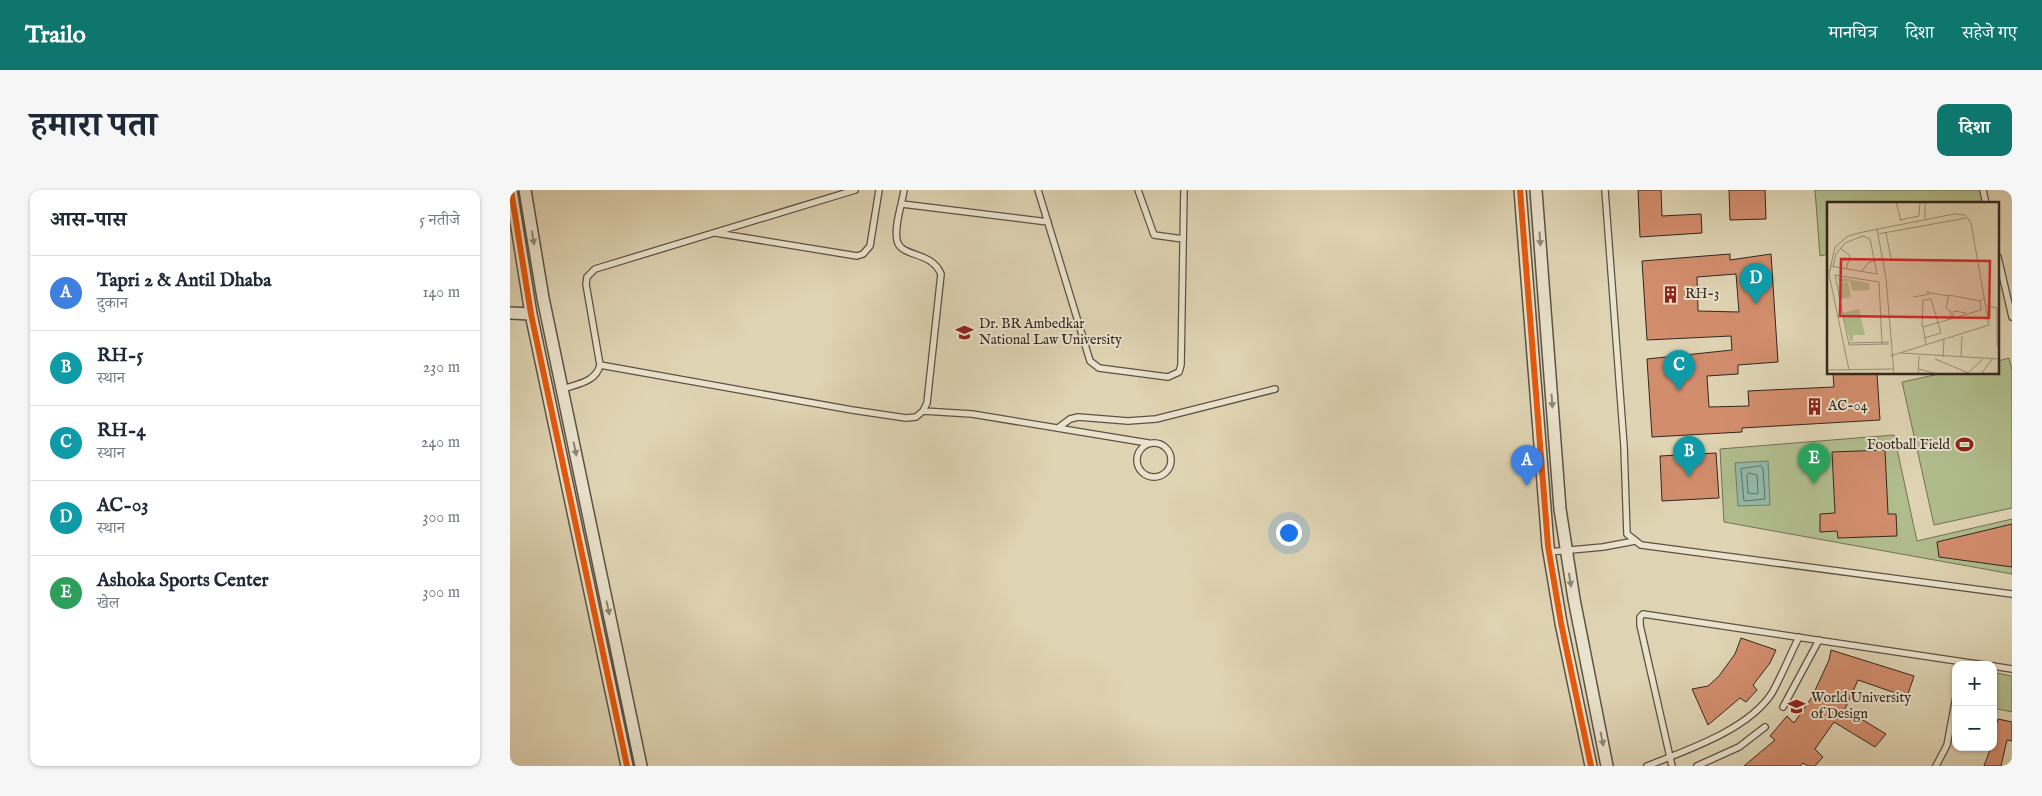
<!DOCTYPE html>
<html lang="hi">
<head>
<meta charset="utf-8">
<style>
  :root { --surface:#fff; --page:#f6f6f7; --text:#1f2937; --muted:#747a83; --line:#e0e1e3; --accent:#0f766e }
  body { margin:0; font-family:"IM FELL English","Noto Serif Devanagari",serif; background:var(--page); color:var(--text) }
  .controls { position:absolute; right:15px; bottom:15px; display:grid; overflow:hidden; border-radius:10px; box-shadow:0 1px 4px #0004 }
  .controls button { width:45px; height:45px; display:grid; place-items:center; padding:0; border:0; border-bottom:1px solid var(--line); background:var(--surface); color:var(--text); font:25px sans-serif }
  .you { position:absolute; left:778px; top:342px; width:18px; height:18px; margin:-12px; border:4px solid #fff; border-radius:50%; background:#1a73e8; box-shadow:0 0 0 8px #1a73e833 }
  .badge { display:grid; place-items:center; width:32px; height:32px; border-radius:50%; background:var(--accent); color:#fff; font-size:16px; font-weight:700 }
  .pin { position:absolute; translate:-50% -41px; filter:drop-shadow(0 1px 2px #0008) }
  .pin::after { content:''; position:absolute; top:26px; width:18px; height:15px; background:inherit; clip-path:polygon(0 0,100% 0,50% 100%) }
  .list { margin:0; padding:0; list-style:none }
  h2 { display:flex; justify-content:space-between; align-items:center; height:65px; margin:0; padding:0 20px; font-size:21px }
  h2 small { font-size:16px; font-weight:400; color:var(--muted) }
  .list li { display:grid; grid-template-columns:32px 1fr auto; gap:15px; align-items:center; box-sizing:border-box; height:75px; padding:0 20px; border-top:1px solid var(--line) }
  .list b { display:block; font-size:19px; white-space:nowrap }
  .list p { margin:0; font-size:16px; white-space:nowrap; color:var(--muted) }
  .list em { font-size:16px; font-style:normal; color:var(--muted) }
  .map { position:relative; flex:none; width:1502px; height:576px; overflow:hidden; border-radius:10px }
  header { display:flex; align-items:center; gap:30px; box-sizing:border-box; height:70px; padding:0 25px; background:var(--accent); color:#fff }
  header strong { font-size:24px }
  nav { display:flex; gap:28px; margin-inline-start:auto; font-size:18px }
  .intro { display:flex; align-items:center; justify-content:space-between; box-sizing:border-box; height:120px; padding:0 30px }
  h1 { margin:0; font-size:35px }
  .button { padding:12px 22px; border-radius:10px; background:var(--accent); color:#fff; font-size:18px; font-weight:700 }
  main { display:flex; gap:30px; padding:0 30px }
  aside { flex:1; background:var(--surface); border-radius:10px; box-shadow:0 1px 4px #0004 }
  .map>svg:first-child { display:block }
  .green { fill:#b1bd8d; stroke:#727256 }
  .water { fill:#94b8a8; stroke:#6d7e71 }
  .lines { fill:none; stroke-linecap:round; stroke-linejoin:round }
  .shore { stroke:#637063; stroke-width:1 }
  .building { fill:#d28d6d; stroke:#32271e; fill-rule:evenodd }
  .service-casing { stroke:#5d5243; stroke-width:8 }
  .minor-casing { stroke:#5d5243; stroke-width:14 }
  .service { stroke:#eae3ce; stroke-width:5.5 }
  .minor { stroke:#eae3ce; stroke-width:11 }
  .cycleway-casing { stroke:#eae3ce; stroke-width:9 }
  .cycleway { stroke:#e8590c; stroke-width:6 }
  .oneway { fill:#8e8576 }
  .labels { text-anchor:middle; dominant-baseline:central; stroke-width:4; stroke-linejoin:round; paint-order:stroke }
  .poi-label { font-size:14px; fill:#32271e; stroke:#eae3ce; text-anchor:start }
  .inset-road { fill:none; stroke:#9a8f77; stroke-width:1 }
  .view { fill:#d62828; fill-opacity:0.15; stroke:#d62828; stroke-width:2.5 }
  .inset-edge { fill:none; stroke:#32271e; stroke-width:2.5 }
</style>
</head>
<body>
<header>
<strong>Trailo</strong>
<nav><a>मानचित्र</a><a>दिशा</a><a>सहेजे गए</a></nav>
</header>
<div class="intro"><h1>हमारा पता</h1><a class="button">दिशा</a></div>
<main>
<aside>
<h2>आस-पास<small>5 नतीजे</small></h2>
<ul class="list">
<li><span class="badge" style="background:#3f7fe0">A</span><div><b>Tapri 2 &amp; Antil Dhaba</b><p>दुकान</p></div><em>140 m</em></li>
<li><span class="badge" style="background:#0f9aa8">B</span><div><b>RH-5</b><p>स्थान</p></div><em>230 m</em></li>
<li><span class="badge" style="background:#0f9aa8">C</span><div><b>RH-4</b><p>स्थान</p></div><em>240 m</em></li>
<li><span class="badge" style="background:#0f9aa8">D</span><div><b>AC-03</b><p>स्थान</p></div><em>300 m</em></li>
<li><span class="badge" style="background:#2e9e5b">E</span><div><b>Ashoka Sports Center</b><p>खेल</p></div><em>300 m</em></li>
</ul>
</aside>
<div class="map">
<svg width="1502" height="576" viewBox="0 0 1502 576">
  <rect width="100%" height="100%" fill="#dfd4b3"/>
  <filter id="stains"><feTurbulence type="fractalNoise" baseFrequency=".004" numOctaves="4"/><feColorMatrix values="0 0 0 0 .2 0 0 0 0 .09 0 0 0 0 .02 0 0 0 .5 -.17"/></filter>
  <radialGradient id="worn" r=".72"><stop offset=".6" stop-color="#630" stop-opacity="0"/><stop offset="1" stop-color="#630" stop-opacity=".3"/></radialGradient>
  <path class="green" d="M 1305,0 L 1473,0 L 1476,14 L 1318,14 L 1318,64 L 1310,66 Z
    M 1499,168 L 1502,180 L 1502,318 L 1424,335 L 1392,192 L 1429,184 L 1488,184 L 1488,171 Z
    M 1384,245 L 1407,351 L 1502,329 L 1502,384 L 1214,332 L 1210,259 Z
    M 1486,483 L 1502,486 L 1502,522 L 1483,518 L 1483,497 Z"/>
  <path class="water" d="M 1258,271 L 1260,315 L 1228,316 L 1225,273 Z"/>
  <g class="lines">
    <path class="shore" d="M 1251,276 L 1253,279 L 1255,309 L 1234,311 L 1231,279 Z
      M 1239,283 L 1247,285 L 1248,302 L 1247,304 L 1238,303 L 1237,286 Z"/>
  </g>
  <path class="building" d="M 1128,0 L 1151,0 L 1152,26 L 1191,24 L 1192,43 L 1130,47 Z
    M 1219,0 L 1255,0 L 1256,29 L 1220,30 Z
    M 1220,64 L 1220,70 L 1261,64 L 1268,172 L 1228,175 L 1228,184 L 1197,186 L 1199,217 L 1239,216 L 1238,201 L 1324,197 L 1323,184 L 1367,184 L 1370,230 L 1232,238 L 1232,242 L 1142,247 L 1137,169 L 1222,160 L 1221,146 L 1137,150 L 1132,71 ZM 1226,84 L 1229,122 L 1188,121 L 1187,87 Z
    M 1375,260 L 1378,324 L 1386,324 L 1387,346 L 1328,348 L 1327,341 L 1310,342 L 1310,324 L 1325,323 L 1322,262 Z
    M 1206,263 L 1209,308 L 1152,311 L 1150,266 Z
    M 1502,334 L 1502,377 L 1429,367 L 1427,352 Z
    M 1231,448 L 1266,460 L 1260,473 L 1243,495 L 1247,500 L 1236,512 L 1230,508 L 1198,535 L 1182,499 L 1198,496 L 1209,486 L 1225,464 Z
    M 1321,460 L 1404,486 L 1397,507 L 1348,490 L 1335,519 L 1376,544 L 1365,557 L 1324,532 L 1305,559 L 1313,567 L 1305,576 L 1298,576 L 1293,573 L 1290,576 L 1234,576 L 1265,550 L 1260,546 L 1277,526 L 1284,533 L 1302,507 L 1319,470 Z
    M 1488,529 L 1502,532 L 1502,551 L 1497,550 L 1491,576 L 1474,576 L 1481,557 L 1483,557 L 1483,547 Z"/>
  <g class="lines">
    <defs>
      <path id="service" d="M 528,0 L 580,171 L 589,178 L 658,187 L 669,182 L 671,175 L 674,0
        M 628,0 L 644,45 L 673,49
        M 1095,0 L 1114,256 L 1117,344 L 1131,355 L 1502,404
        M 1473,0 L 1476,14
        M 392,14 L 538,32
        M 206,43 L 347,66 L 353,64 L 360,56 L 369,0
        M 1488,67 L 1502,127
        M 90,175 L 342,220 L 396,228 L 406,227 L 413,221 L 417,213 L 431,84 C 421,60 390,68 387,50 C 384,35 392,15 394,0
        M 53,199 C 67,194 86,192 90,175 L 76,94 L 77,87 L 85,79 L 345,0
        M 413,221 L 462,224 L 638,253
        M 548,238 L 560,229 L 568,227 L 618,231 L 646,229 L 765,199
        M627 270a17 17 0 1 1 34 0a17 17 0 1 1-34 0Z
        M 1039,362 L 1093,357 L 1125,351
        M 1483,476 L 1502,479
        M 1273,517 L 1309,450
        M 1137,576 C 1177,560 1238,540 1262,503 C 1272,485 1280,465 1289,447
        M 1162,576 L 1130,435 L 1130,427 L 1133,424 L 1474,475
        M 1187,576 L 1229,557 L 1255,537
        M 1426,576 L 1437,555 L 1446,507"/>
      <path id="minor" d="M 1,0 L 21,124 L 117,576
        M 15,0 L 33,108 L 131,576
        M 1010,0 L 1038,356 L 1051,433 L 1081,576
        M 1026,0 L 1050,319 L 1064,409 L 1097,576
        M 0,123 L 21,124"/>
    </defs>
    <use href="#service" class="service-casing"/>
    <use href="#minor" class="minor-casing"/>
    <use href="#service" class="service"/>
    <use href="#minor" class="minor"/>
    <defs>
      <path id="cycleway" d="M 1,0 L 21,124 L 117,576
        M 1010,0 L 1038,356 L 1051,433 L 1081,576"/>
    </defs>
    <use href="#cycleway" class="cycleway-casing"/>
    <use href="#cycleway" class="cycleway"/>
  </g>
  <defs><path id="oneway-solid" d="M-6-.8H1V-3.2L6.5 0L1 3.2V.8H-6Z" transform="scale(1.25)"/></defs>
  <g class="oneway">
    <use href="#oneway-solid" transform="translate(23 48) rotate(81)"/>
    <use href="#oneway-solid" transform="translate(1030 49) rotate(86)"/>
    <use href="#oneway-solid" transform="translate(1042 211) rotate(86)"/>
    <use href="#oneway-solid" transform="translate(65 259) rotate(78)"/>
    <use href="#oneway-solid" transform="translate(1060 390) rotate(81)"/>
    <use href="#oneway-solid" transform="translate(98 418) rotate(78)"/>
    <use href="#oneway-solid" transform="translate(1092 549) rotate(78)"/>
  </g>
  <defs>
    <symbol id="building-bare" viewBox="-9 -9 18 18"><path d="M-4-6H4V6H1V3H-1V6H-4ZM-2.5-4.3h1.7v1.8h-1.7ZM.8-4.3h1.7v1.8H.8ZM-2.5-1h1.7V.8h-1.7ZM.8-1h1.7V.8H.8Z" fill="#8f2418" stroke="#eae3ce" stroke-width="2.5" paint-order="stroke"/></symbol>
    <symbol id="university-bare" viewBox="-9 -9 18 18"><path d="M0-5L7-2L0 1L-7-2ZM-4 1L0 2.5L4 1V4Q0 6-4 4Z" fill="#8f2418" stroke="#eae3ce" stroke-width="2.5" paint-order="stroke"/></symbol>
    <symbol id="stadium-bare" viewBox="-9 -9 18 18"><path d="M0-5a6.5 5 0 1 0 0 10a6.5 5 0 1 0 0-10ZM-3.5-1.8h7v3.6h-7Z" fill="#8f2418" stroke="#eae3ce" stroke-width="2.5" paint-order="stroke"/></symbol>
  </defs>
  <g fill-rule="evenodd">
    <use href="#building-bare" x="1148" y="92" width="25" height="25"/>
    <use href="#university-bare" x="442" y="130" width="25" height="25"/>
    <use href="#building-bare" x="1292" y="204" width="25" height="25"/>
    <use href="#stadium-bare" x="1442" y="242" width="25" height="25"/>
    <use href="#university-bare" x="1274" y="504" width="25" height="25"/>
  </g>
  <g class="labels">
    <g class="poi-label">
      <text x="1175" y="104">RH-3</text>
      <text x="469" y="134">Dr. BR Ambedkar<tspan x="469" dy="16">National Law University</tspan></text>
      <text x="1318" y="216">AC-04</text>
      <text x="1440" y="255" text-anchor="end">Football Field</text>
      <text x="1301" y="508">World University<tspan x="1301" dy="16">of Design</tspan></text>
    </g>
  </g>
  <g transform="translate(1317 12)">
    <rect width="172" height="172" fill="#dfd4b3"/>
    <path d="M 11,75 L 42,81 L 43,88 L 25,89 L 23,79 L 12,81 ZM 21,80 L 24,95 L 14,97 L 11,83 ZM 32,107 L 38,133 L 26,133 L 26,139 L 23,139 L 15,111 Z" fill="#b1bd8d"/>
    <path class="inset-road" d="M 69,0 L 74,19M 98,17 L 98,2 L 101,0M 73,18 L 92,14 L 93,0M 50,27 L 59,76 L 67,172M 59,31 L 64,56M 51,32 L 139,16M 13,46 L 23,54 L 19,67M 3,64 L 50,72 L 43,37 L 36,34 L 18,41 L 9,52 L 6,65M 35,69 L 41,61 L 54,56M 99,90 L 121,94M 86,95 L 103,92M 160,104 L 170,106 L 170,144 L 173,145M 125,116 L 127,109 L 139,111M 123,117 L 124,110 L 119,106 L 122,93 L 153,99M 95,125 L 96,98 L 104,97 L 114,131 L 97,136M 21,141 L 62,140M 55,142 L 52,80 L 8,73 L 22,143 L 57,142 L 62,142M 99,142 L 96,125 L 154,108 L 153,99 L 157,96M 74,151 L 173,157M 116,155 L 117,138M 134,155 L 135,134M 108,157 L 144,172M 92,167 L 110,172M 0,168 L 66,167M 22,168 L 2,72 L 8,45 L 21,34 L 36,30 L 127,12 L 138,13 L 144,21 L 162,123 L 63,154M 142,170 L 156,157M 91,172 L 92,154M 154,172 L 166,156"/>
    <path class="view" d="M 14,57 L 163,59 L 162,116 L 13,114 Z"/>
    <rect width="172" height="172" class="inset-edge"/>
  </g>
  <rect width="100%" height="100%" filter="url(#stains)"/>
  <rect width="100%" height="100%" fill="url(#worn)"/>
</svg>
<div class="controls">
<button>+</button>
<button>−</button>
</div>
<div class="you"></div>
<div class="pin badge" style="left:1017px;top:296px;background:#3f7fe0">A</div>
<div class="pin badge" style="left:1179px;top:287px;background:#0f9aa8">B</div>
<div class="pin badge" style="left:1169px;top:201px;background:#0f9aa8">C</div>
<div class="pin badge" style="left:1246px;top:114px;background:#0f9aa8">D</div>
<div class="pin badge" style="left:1304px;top:294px;background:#2e9e5b">E</div>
</div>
</main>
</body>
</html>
